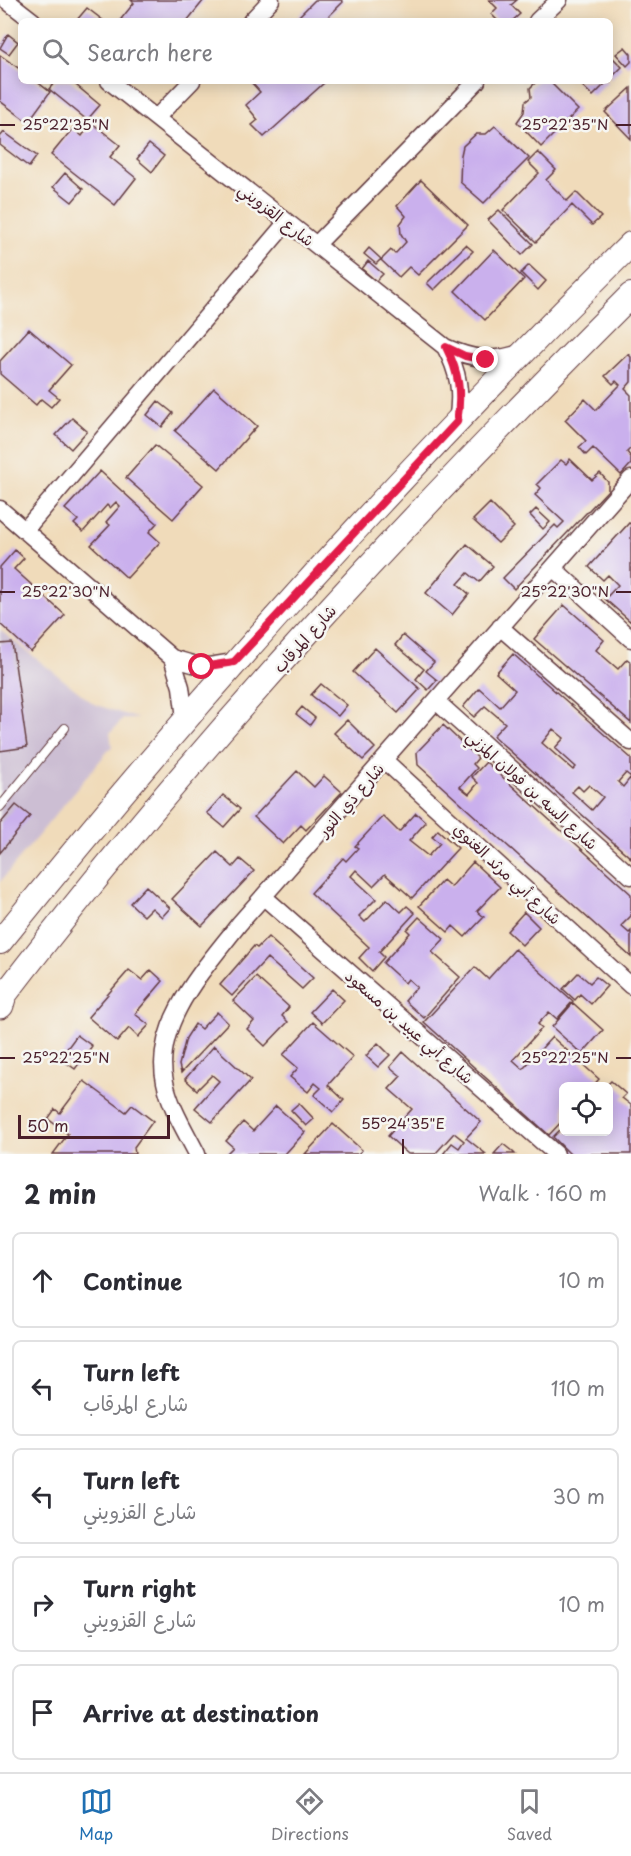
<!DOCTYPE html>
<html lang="en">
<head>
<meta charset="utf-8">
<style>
  :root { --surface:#fff; --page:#f7f7f7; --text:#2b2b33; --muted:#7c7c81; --line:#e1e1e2; --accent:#1f6fb2 }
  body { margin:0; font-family:"Playpen Sans","Playpen Sans Arabic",sans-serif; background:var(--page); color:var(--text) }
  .controls { position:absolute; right:18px; bottom:18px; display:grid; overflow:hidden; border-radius:9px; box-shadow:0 3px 15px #0003 }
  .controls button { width:54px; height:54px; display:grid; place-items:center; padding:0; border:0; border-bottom:2px solid var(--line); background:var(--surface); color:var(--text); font:30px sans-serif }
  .scale { position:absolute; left:18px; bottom:15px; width:152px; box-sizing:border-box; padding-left:6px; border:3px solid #4a1f2b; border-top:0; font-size:16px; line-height:21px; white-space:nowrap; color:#4a1f2b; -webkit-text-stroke:4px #f6f6f2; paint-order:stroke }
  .stop { position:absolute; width:18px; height:18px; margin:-14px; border:4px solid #e11d48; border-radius:50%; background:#fff }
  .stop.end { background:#e11d48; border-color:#fff; box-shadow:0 2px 6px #0008 }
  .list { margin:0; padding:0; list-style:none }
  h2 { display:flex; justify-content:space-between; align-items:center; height:78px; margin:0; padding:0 24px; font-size:26px }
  h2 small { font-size:20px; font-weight:400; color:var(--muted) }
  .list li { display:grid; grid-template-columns:39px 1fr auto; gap:18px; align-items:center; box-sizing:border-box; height:96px; margin:0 12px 12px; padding:0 12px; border:2px solid var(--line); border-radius:9px }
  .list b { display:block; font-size:22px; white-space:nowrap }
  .list p { margin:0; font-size:20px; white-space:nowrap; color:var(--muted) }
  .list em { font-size:20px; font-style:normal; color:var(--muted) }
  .icon { flex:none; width:33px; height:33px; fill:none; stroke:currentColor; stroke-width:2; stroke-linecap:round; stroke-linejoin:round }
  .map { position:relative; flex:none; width:631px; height:1154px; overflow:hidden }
  .search { position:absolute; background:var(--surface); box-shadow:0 3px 15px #0003; left:18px; right:18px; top:18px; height:66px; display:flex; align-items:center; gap:15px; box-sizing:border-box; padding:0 21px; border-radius:9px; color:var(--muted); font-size:22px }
  .sheet { height:618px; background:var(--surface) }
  nav { display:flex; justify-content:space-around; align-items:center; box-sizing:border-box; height:84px; border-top:2px solid var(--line); background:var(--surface); font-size:16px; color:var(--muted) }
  nav a { display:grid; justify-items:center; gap:3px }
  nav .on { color:var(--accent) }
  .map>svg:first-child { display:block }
  .industrial { fill:#ccbed3 }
  .building { fill:#cab0ed; fill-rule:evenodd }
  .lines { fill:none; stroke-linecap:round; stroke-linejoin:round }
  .lane-casing { stroke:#633b40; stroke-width:10 }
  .street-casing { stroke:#633b40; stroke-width:19 }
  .secondary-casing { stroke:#633b40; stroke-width:26 }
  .primary-casing { stroke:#633b40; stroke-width:29 }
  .lane { stroke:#fff; stroke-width:8 }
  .street { stroke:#fff; stroke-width:16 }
  .secondary { stroke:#fff; stroke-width:24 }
  .primary { stroke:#fff; stroke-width:27 }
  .route { stroke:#e11d48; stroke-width:8 }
  .ticks { fill:none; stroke:#4a1f2b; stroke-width:2 }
  .labels { text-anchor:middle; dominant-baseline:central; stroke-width:5; stroke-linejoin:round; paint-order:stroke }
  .street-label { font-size:16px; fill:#4a1f2b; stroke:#f6f6f2 }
  .ticks-label { font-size:15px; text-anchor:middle; fill:#4a1f2b; stroke:#f6f6f2; stroke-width:5; stroke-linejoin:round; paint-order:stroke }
</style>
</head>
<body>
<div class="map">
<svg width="631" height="1154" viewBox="0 0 631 1154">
  <rect width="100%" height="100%" fill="#f6f6f2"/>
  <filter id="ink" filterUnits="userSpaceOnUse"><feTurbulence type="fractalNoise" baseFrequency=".0167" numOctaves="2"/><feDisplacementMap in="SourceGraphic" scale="12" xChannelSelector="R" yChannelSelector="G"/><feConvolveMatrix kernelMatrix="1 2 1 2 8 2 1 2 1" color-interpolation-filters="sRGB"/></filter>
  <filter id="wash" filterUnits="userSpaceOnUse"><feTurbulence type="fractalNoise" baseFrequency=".008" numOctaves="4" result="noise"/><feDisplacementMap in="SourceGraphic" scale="24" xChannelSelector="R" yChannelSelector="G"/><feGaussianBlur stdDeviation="1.35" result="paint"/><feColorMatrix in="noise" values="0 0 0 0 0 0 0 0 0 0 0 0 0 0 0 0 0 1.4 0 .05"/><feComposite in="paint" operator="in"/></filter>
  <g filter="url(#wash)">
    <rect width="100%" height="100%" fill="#f0dbba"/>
    <path class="industrial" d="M 0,630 L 94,704 L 138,719 L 123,719 L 110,733 L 112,746 L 0,882 Z"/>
    <g id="blocks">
      <path class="building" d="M 131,0 L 204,0 L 187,21 L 124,21 L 121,19 L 134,3 Z
        M 315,0 L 341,0 L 343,2 L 324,21 L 304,21 L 299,16 Z
        M 489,0 L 517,0 L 511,5 L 520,14 L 512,21 L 498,21 L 491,14 L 497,8 Z
        M 87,8 L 104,21 L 76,21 Z
        M 8,34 L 18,42 L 9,54 L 0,48 Z
        M 625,47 L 631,54 L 631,62 L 627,66 L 616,54 Z
        M 0,55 L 21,70 L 21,81 L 36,81 L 50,92 L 28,122 L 0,101 Z
        M 610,55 L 622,67 L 610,79 Z
        M 56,81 L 71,81 L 100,105 L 87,120 L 49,89 Z
        M 250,81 L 322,81 L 324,83 L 264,137 L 252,125 L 258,120 L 246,105 L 260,92 Z
        M 537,81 L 549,81 L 578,110 L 541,147 L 517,122 L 524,112 L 525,102 L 531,97 L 530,88 Z
        M 577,81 L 608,81 L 593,96 Z
        M 631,88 L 631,139 L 605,112 Z
        M 92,123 L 120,145 L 110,157 L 136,178 L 115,205 L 51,155 L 73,128 L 82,136 Z
        M 495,126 L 529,158 L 484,203 L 460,182 L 461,155 L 463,146 L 476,134 L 486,134 Z
        M 4,132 L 37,156 L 29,167 L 0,145 L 0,137 Z
        M 149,144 L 164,156 L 152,172 L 137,159 Z
        M 538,152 L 556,170 L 546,180 L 567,201 L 576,192 L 601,217 L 592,225 L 572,205 L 536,242 L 503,210 L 539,173 L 528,162 Z
        M 65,173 L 83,189 L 72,202 L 53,187 Z
        M 421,180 L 468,225 L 418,275 L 409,267 L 399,277 L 381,260 L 391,250 L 395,254 L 406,242 L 401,234 L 400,224 L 406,216 L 397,206 Z
        M 499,210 L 533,244 L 522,255 L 488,220 Z
        M 466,245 L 473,251 L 434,290 L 427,283 Z
        M 369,248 L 381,259 L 376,264 L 364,254 Z
        M 494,250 L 524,279 L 485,320 L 455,291 Z
        M 368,261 L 383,274 L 376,281 L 362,269 Z
        M 529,265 L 546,281 L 538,290 L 521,273 Z
        M 29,329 L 71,365 L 49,390 L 59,398 L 51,407 L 41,399 L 36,405 L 0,374 L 0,361 Z
        M 628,354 L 631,357 L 631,382 L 625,389 L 631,395 L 631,448 L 627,452 L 631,457 L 631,464 L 621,475 L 593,448 L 586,455 L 579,447 L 586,441 L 565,420 L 585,399 L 596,410 L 620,385 L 616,381 L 613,384 L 605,376 Z
        M 214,388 L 257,426 L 219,469 L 175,431 Z
        M 158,401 L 173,413 L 162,427 L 147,415 Z
        M 72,418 L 87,431 L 71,449 L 56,435 Z
        M 155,445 L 203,485 L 173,519 L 126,478 Z
        M 570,459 L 592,480 L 600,473 L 608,482 L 608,490 L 514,589 L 503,578 L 555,525 L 558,528 L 564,522 L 535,495 L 541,488 L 537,484 L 561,460 L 566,464 Z
        M 100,471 L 157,523 L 149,532 L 160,542 L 127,578 L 91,545 L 110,525 L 106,522 L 120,506 L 116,502 L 110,508 L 107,505 L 83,532 L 74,524 L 78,520 L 65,509 Z
        M 490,503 L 514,527 L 498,543 L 473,520 Z
        M 536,509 L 550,522 L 543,529 L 530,515 Z
        M 629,523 L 631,524 L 631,622 L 605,599 L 618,585 L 608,575 L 603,580 L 589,567 Z
        M 467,544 L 493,566 L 479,582 L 468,573 L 458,584 L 469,594 L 452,615 L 426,593 Z
        M 15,550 L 24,558 L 14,569 L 65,615 L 31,652 L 0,624 L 0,567 Z
        M 564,605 L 604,640 L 596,650 L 618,669 L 627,659 L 631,662 L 631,723 L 534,639 Z
        M 403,635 L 434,662 L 426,671 L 437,680 L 428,690 L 416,679 L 424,669 L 395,645 Z
        M 12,643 L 27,747 L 0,751 L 0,644 Z
        M 375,648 L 420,689 L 398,713 L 353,672 Z
        M 513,654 L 631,758 L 631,858 L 493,736 L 505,723 L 485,706 L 474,717 L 463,707 L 479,688 L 500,707 L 515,690 L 496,673 ZM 553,729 L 564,738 L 555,748 L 576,767 L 573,770 L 542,743 ZM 626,773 L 631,777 L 623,787 L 618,782 ZM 589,785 L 603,797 L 592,810 L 572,792 L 578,786 L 583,791 Z
        M 321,684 L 347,705 L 338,716 L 311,695 Z
        M 302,707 L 315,718 L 310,725 L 296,714 Z
        M 347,720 L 375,748 L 363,760 L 334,733 Z
        M 443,725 L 478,758 L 473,764 L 477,768 L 460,787 L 469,794 L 478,783 L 472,777 L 486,762 L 631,894 L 631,916 L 621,926 L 629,933 L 631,931 L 631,957 L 418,765 L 417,752 Z
        M 297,771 L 314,787 L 324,776 L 342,792 L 306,830 L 301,825 L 283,844 L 254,817 Z
        M 223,795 L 240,809 L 224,827 L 207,813 Z
        M 16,805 L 30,816 L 0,853 L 0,824 Z
        M 416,813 L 426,822 L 409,841 L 428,856 L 440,843 L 432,837 L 438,830 L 458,848 L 412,898 L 385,874 L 373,886 L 356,870 L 351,876 L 376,899 L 359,916 L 365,922 L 387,899 L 401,912 L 407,906 L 415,913 L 379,952 L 384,957 L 372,971 L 359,958 L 369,947 L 311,893 L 343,858 L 346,861 L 358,848 L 355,846 L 383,816 L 399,832 Z
        M 217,852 L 233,867 L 240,859 L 254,871 L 202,926 L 172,899 Z
        M 473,862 L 500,887 L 477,911 L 484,917 L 465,937 L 453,926 L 448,932 L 419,906 L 443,880 L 451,887 Z
        M 146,886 L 170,908 L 162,917 L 152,908 L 144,916 L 130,903 Z
        M 524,912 L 539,927 L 522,945 L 507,931 Z
        M 419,917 L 444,939 L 432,952 L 460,977 L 424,1018 L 405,1001 L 417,987 L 408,979 L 405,983 L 383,963 L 410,933 L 407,930 Z
        M 268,937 L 313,978 L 302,989 L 267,958 L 232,996 L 220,985 L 254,946 L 257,948 Z
        M 515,949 L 573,1001 L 557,1019 L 549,1012 L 538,1024 L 542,1028 L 513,1060 L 523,1069 L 552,1037 L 599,1079 L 593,1086 L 564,1086 L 564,1119 L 549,1135 L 424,1022 L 475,967 L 488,979 Z
        M 129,970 L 142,980 L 151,970 L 163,981 L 135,1014 L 149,1025 L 138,1037 L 129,1028 L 117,1042 L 88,1017 Z
        M 578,973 L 590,983 L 596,977 L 607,986 L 591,1004 L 580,994 L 575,1000 L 563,989 Z
        M 256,977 L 289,1007 L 282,1016 L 288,1022 L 265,1046 L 247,1029 L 254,1021 L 233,1001 Z
        M 332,989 L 344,1000 L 322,1023 L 310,1012 Z
        M 573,1003 L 603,1030 L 582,1054 L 552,1027 Z
        M 217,1012 L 228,1023 L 181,1073 L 179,1065 L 186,1038 L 195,1024 L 201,1029 Z
        M 313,1022 L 353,1057 L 328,1085 L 344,1100 L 333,1112 L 314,1095 L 321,1088 L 315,1083 L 308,1092 L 290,1077 L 298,1068 L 283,1055 Z
        M 77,1035 L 92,1046 L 75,1069 L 60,1058 Z
        M 378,1043 L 390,1055 L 378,1067 L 366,1056 Z
        M 214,1046 L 251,1080 L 212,1122 L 195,1108 L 219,1081 L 212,1075 L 197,1090 L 185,1079 Z
        M 403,1052 L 481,1122 L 466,1138 L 486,1154 L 443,1154 L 452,1143 L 459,1148 L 464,1141 L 454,1133 L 435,1154 L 408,1154 L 388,1136 L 412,1109 L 389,1089 L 401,1076 L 390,1067 Z
        M 84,1081 L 126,1112 L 132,1105 L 153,1121 L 134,1147 L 135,1154 L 53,1154 L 68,1134 L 48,1119 L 55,1109 L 60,1113 Z
        M 611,1081 L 626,1094 L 622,1098 L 631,1105 L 631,1154 L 570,1154 L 553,1137 L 564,1126 L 564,1132 L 608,1132 L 609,1086 L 606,1086 Z
        M 299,1103 L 314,1119 L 306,1126 L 291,1110 Z
        M 276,1106 L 305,1132 L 285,1154 L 226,1154 L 233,1147 L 226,1141 L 243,1122 L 253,1131 Z
        M 333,1124 L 362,1150 L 358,1154 L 305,1154 Z
        M 503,1144 L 513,1152 L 515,1154 L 494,1154 Z"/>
    </g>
  </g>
  <g filter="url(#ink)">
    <use href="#blocks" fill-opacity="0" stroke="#633b40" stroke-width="1.5"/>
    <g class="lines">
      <defs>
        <path id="lane" d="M 0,807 L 65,728"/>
        <path id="street" d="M 6,0 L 33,21
          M 251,21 L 271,0
          M 537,21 L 559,0
          M 109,81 L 445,347 C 472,359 494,363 522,352
          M 156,118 L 192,81
          M 316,245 L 477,81
          M 445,347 C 459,372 462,393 457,421
          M 0,509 L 172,658 L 203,667 L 234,662
          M 25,530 L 287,222
          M 553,568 L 631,639
          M 500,627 L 631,742
          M 172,658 L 181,687 L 185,718
          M 436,701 L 631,876
          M 384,760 L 631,986
          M 264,897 L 556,1154
          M 197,1154 C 186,1132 170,1107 165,1082 C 152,1023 206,967 239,924 L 631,479"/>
        <path id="secondary" d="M 0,942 C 197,697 408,465 631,244
          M 0,1001 C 191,750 408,518 631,295"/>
        <path id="primary" d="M 0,1005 L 2,998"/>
      </defs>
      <use href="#lane" class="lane-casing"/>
      <use href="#street" class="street-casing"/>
      <use href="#secondary" class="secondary-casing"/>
      <use href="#primary" class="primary-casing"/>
      <use href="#lane" class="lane"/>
      <use href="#street" class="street"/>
      <use href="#secondary" class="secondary"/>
      <use href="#primary" class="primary"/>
    </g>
  </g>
  <g class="lines" filter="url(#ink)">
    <path class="route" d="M 202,667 L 234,662 L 457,422 C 462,393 459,373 446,347 L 465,356 L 486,360"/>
  </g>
  <path class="ticks" d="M 0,125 L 15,125M 616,125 L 631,125M 0,592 L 15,592M 616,592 L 631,592M 0,1058 L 15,1058M 616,1058 L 631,1058M 403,1139 L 403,1154"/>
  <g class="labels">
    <g class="street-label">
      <text transform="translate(277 214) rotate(38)">شارع القزويني</text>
      <text transform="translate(304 638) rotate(-48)">شارع المرقاب</text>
      <text transform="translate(533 789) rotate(42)">شارع السه بن فولان المزني</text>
      <text transform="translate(350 799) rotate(-49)">شارع ذي النور</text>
      <text transform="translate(508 873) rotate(43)">شارع أبي مرثد الغنوي</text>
      <text transform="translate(410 1026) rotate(41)">شارع أبي عبيد بن مسعود</text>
    </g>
  </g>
  <g class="ticks-label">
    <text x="66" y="130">25°22'35"N</text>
    <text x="565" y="130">25°22'35"N</text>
    <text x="66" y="597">25°22'30"N</text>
    <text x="565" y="597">25°22'30"N</text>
    <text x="66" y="1063">25°22'25"N</text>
    <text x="565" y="1063">25°22'25"N</text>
    <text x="403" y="1129">55°24'35"E</text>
  </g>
</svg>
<div class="controls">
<button><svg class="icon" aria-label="locate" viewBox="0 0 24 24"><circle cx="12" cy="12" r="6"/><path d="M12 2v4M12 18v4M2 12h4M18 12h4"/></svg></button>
</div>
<div class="scale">50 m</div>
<div class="stop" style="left:202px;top:667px"></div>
<div class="stop end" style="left:486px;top:360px"></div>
<div class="search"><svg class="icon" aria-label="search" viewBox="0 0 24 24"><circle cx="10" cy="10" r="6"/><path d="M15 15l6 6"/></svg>Search here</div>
</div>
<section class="sheet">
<h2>2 min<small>Walk · 160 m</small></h2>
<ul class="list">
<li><svg class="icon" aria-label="ahead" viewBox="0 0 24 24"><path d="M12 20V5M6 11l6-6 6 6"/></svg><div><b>Continue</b></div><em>10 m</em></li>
<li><svg class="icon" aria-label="left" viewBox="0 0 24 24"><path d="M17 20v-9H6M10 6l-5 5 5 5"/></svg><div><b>Turn left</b><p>شارع المرقاب</p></div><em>110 m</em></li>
<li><svg class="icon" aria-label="left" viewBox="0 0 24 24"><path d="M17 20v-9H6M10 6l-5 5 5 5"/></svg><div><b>Turn left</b><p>شارع القزويني</p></div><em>30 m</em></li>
<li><svg class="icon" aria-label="right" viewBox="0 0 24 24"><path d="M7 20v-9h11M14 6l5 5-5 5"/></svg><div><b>Turn right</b><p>شارع القزويني</p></div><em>10 m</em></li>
<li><svg class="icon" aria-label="arrive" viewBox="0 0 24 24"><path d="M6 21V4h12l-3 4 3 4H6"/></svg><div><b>Arrive at destination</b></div></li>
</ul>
</section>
<nav>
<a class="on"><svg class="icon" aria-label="map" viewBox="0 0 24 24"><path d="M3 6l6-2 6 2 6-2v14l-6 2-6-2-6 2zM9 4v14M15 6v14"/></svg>Map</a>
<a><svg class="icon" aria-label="directions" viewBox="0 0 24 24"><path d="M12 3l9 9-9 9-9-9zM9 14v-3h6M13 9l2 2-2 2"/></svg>Directions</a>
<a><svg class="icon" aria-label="saved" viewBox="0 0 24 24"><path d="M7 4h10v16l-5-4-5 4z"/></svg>Saved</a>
</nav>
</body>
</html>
